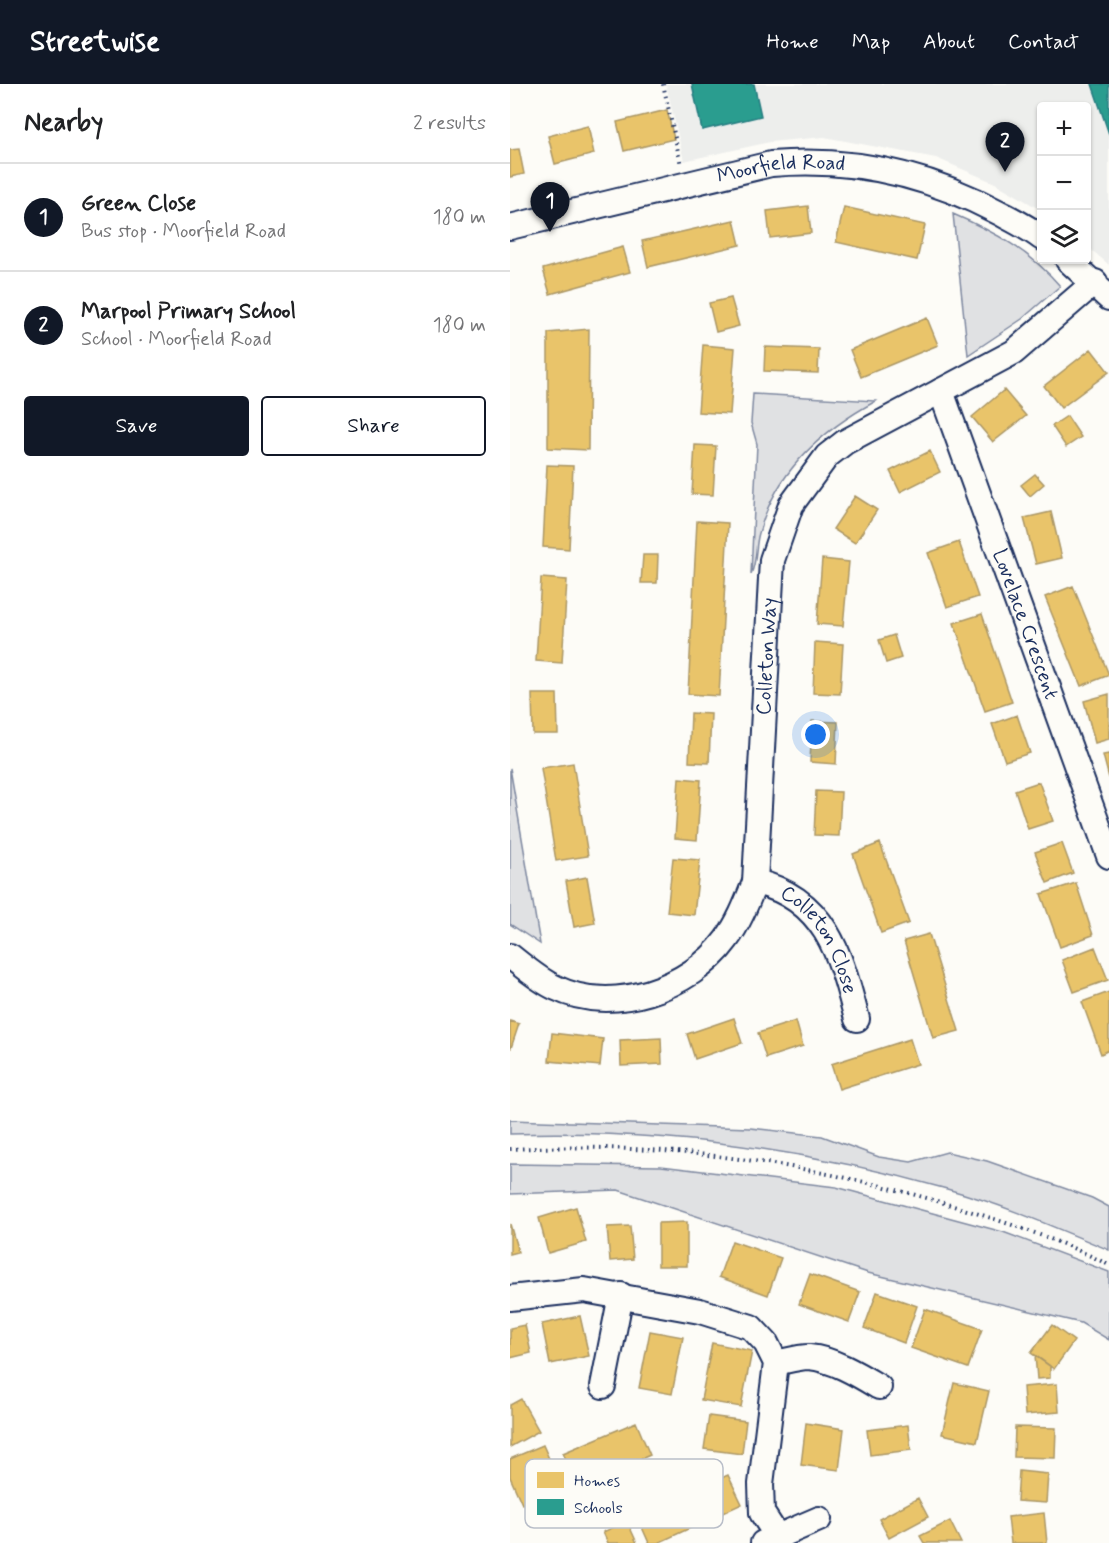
<!DOCTYPE html>
<html lang="en">
<head>
<meta charset="utf-8">
<style>
  :root { --surface:#fff; --page:#f2f2f2; --text:#202124; --muted:#757577; --line:#e0e0e0; --accent:#111827 }
  body { margin:0; font-family:Mynerve,sans-serif; background:var(--page); color:var(--text) }
  .controls { position:absolute; right:18px; top:18px; display:grid; overflow:hidden; border-radius:6px; box-shadow:0 2px 4px #0004 }
  .controls button { width:54px; height:54px; display:grid; place-items:center; padding:0; border:0; border-bottom:2px solid var(--line); background:var(--surface); color:var(--text); font:30px sans-serif }
  .you { position:absolute; left:306px; top:651px; width:21px; height:21px; margin:-15px; border:4px solid #fff; border-radius:50%; background:#1a73e8; box-shadow:0 0 0 9px #1a73e833 }
  .badge { display:grid; place-items:center; width:39px; height:39px; border-radius:50%; background:var(--accent); color:#fff; font-size:20px; font-weight:700 }
  .pin { position:absolute; translate:-50% -50px; filter:drop-shadow(0 2px 3px #0008) }
  .pin::after { content:''; position:absolute; top:32px; width:21px; height:18px; background:inherit; clip-path:polygon(0 0,100% 0,50% 100%) }
  .list { margin:0; padding:0; list-style:none }
  h2 { display:flex; justify-content:space-between; align-items:center; height:78px; margin:0; padding:0 24px; font-size:26px }
  h2 small { font-size:20px; font-weight:400; color:var(--muted) }
  .list li { display:grid; grid-template-columns:39px 1fr auto; gap:18px; align-items:center; box-sizing:border-box; height:108px; padding:0 24px; border-top:2px solid var(--line) }
  .list b { display:block; font-size:22px; white-space:nowrap }
  .list p { margin:0; font-size:20px; white-space:nowrap; color:var(--muted) }
  .list em { font-size:20px; font-style:normal; color:var(--muted) }
  .actions { display:flex; gap:12px; padding:18px 24px }
  .actions a { flex:1; padding:14px 0; border:2px solid var(--accent); border-radius:6px; text-align:center; font-size:21px; color:var(--accent) }
  .actions .main { background:var(--accent); color:#fff }
  .icon { flex:none; width:33px; height:33px; fill:none; stroke:currentColor; stroke-width:2; stroke-linecap:round; stroke-linejoin:round }
  .map { position:relative; flex:none; width:599px; height:1459px; overflow:hidden }
  header { display:flex; align-items:center; gap:36px; box-sizing:border-box; height:84px; padding:0 30px; background:var(--accent); color:#fff }
  header strong { font-size:28px }
  nav { display:flex; gap:33px; margin-inline-start:auto; font-size:21px }
  main { display:flex }
  aside { flex:1; background:var(--surface) }
  .map>svg:first-child { display:block }
  .built { fill:#edeeec }
  .green { fill:#e0e1e3; stroke:#7e88a0; stroke-width:1.5 }
  .homes { fill:#e9c46a; stroke:#ab9766; stroke-width:1.5 }
  .schools { fill:#2a9d8f; stroke:#267c80; stroke-width:1.5 }
  .lines { fill:none; stroke-linecap:round; stroke-linejoin:round }
  .minor-casing { stroke:#1b2f5e; stroke-width:28 }
  .path { stroke:#1b2f5e; stroke-width:4; stroke-dasharray:1.5 4.5; stroke-linecap:butt }
  .minor { stroke:#fdfcf7; stroke-width:24 }
  .labels { text-anchor:middle; dominant-baseline:central; stroke-width:6; stroke-linejoin:round; paint-order:stroke }
  .street-label { font-size:21px; fill:#1b2f5e; stroke:#fdfcf7 }
  .key { fill:#fdfcf7; stroke:#b9bec9; stroke-width:1.5 }
  .key-label { font-size:16px; fill:#1b2f5e }
</style>
</head>
<body>
<header>
<strong>Streetwise</strong>
<nav><a>Home</a><a>Map</a><a>About</a><a>Contact</a></nav>
</header>
<main>
<aside>
<h2>Nearby<small>2 results</small></h2>
<ul class="list">
<li><span class="badge">1</span><div><b>Green Close</b><p>Bus stop · Moorfield Road</p></div><em>180 m</em></li>
<li><span class="badge">2</span><div><b>Marpool Primary School</b><p>School · Moorfield Road</p></div><em>180 m</em></li>
</ul>
<div class="actions"><a class="main">Save</a><a>Share</a></div>
</aside>
<div class="map">
<svg width="599" height="1459" viewBox="0 0 599 1459">
  <rect width="100%" height="100%" fill="#fdfcf7"/>
  <filter id="ink" filterUnits="userSpaceOnUse"><feTurbulence type="fractalNoise" baseFrequency=".0167" numOctaves="2"/><feDisplacementMap in="SourceGraphic" scale="12" xChannelSelector="R" yChannelSelector="G"/><feConvolveMatrix kernelMatrix="1 2 1 2 8 2 1 2 1" color-interpolation-filters="sRGB"/></filter>
  <g filter="url(#ink)">
    <path class="built" d="M 156,0 L 599,0 L 599,181 L 577,162 L 576,22 L 532,22 L 531,126 L 485,99 L 426,74 L 314,53 L 260,58 L 174,77 Z"/>
    <path class="green" d="M 443,130 C 485,148 520,167 550,202 L 512,235 L 458,271 Z
      M 243,310 L 366,317 C 312,346 266,387 249,449 C 245,462 247,478 241,490 L 247,360 L 241,339 Z
      M 0,684 L 30,860 L 0,840 Z
      M 0,1036 L 240,1044 L 312,1052 L 369,1073 L 401,1078 L 437,1068 L 477,1077 L 582,1114 L 599,1123 L 599,1166 C 546,1144 492,1120 437,1105 C 296,1065 147,1045 0,1050 Z
      M 0,1080 L 151,1082 L 326,1103 L 493,1148 L 599,1188 L 599,1256 L 571,1239 L 358,1189 L 108,1106 L 0,1110 Z"/>
    <path class="homes" d="M 157,26 L 164,55 L 114,67 L 107,38 Z
      M 78,42 L 84,70 L 45,80 L 38,52 Z
      M 9,65 L 14,90 L 0,93 L 0,66 Z
      M 298,122 L 301,149 L 260,154 L 257,127 Z
      M 334,123 L 415,141 L 407,176 L 326,158 Z
      M 224,136 L 230,161 L 138,183 L 132,157 Z
      M 113,163 L 120,188 L 40,210 L 33,185 Z
      M 221,214 L 229,242 L 206,248 L 199,219 Z
      M 417,234 L 428,261 L 351,293 L 340,266 Z
      M 79,245 L 78,366 L 38,364 L 38,249 Z
      M 193,261 L 225,264 L 220,330 L 188,328 Z
      M 255,263 L 309,265 L 308,289 L 254,287 Z
      M 581,265 L 599,288 L 551,324 L 534,302 Z
      M 494,306 L 516,332 L 483,358 L 462,333 Z
      M 557,332 L 571,353 L 556,363 L 542,342 Z
      M 185,361 L 206,362 L 203,411 L 182,410 Z
      M 420,367 L 430,388 L 390,408 L 380,387 Z
      M 37,381 L 63,382 L 59,465 L 33,463 Z
      M 525,390 L 534,400 L 520,412 L 511,401 Z
      M 345,412 L 367,426 L 345,459 L 323,445 Z
      M 541,428 L 552,474 L 526,480 L 514,434 Z
      M 187,437 L 218,439 L 209,612 L 178,610 Z
      M 449,458 L 468,513 L 437,523 L 418,469 Z
      M 133,471 L 148,471 L 147,499 L 131,499 Z
      M 312,475 L 339,478 L 333,542 L 307,540 Z
      M 31,494 L 57,496 L 52,579 L 26,577 Z
      M 563,502 L 599,591 L 571,602 L 535,513 Z
      M 472,530 L 502,618 L 475,627 L 444,539 Z
      M 384,551 L 391,574 L 376,579 L 369,556 Z
      M 305,558 L 333,560 L 330,610 L 303,609 Z
      M 22,610 L 47,610 L 48,650 L 23,650 Z
      M 599,610 L 599,655 L 585,659 L 574,617 Z
      M 181,629 L 201,630 L 199,679 L 179,678 Z
      M 507,631 L 520,669 L 495,677 L 482,640 Z
      M 302,637 L 328,638 L 326,680 L 300,678 Z
      M 599,670 L 599,694 L 593,671 Z
      M 63,679 L 78,772 L 46,777 L 31,684 Z
      M 169,694 L 191,696 L 187,756 L 165,754 Z
      M 529,698 L 543,737 L 518,745 L 505,706 Z
      M 306,707 L 331,708 L 329,752 L 304,751 Z
      M 370,759 L 399,839 L 371,849 L 343,770 Z
      M 552,759 L 563,789 L 537,799 L 525,768 Z
      M 163,774 L 190,776 L 184,831 L 157,828 Z
      M 77,793 L 85,839 L 64,843 L 56,797 Z
      M 566,799 L 583,851 L 550,863 L 531,810 Z
      M 419,850 L 449,947 L 423,954 L 394,857 Z
      M 585,863 L 598,896 L 564,908 L 552,876 Z
      M 599,908 L 599,966 L 591,970 L 572,918 Z
      M 224,934 L 232,959 L 185,975 L 177,950 Z
      M 0,937 L 9,940 L 1,964 L 0,964 Z
      M 286,937 L 293,962 L 256,974 L 248,949 Z
      M 42,949 L 93,955 L 90,982 L 39,977 Z
      M 151,954 L 152,980 L 111,982 L 110,956 Z
      M 400,955 L 408,980 L 329,1005 L 321,980 Z
      M 66,1123 L 76,1158 L 38,1169 L 29,1134 Z
      M 177,1138 L 177,1182 L 148,1182 L 148,1139 Z
      M 0,1140 L 8,1168 L 0,1170 Z
      M 120,1142 L 123,1175 L 100,1177 L 97,1143 Z
      M 222,1157 L 271,1174 L 258,1211 L 209,1193 Z
      M 300,1190 L 350,1208 L 339,1238 L 289,1220 Z
      M 367,1208 L 407,1222 L 394,1259 L 354,1244 Z
      M 415,1225 L 472,1245 L 458,1284 L 401,1264 Z
      M 70,1232 L 79,1272 L 40,1280 L 32,1240 Z
      M 15,1241 L 21,1269 L 0,1274 L 0,1244 Z
      M 542,1241 L 564,1257 L 544,1285 L 521,1269 Z
      M 140,1247 L 173,1253 L 162,1310 L 129,1304 Z
      M 202,1259 L 242,1267 L 231,1323 L 191,1316 Z
      M 525,1271 L 540,1282 L 540,1294 L 527,1295 Z
      M 444,1299 L 479,1307 L 467,1358 L 432,1350 Z
      M 547,1300 L 549,1328 L 515,1331 L 513,1303 Z
      M 11,1315 L 29,1347 L 0,1363 L 0,1321 Z
      M 199,1332 L 236,1337 L 232,1370 L 194,1365 Z
      M 126,1338 L 140,1371 L 68,1402 L 53,1369 Z
      M 296,1339 L 334,1345 L 329,1386 L 291,1381 Z
      M 398,1341 L 401,1366 L 360,1371 L 357,1346 Z
      M 505,1343 L 546,1344 L 545,1374 L 504,1373 Z
      M 33,1361 L 51,1402 L 12,1420 L 0,1393 L 0,1375 Z
      M 509,1387 L 538,1390 L 536,1419 L 507,1417 Z
      M 218,1391 L 232,1420 L 148,1459 L 139,1459 L 127,1432 Z
      M 408,1414 L 418,1433 L 379,1454 L 369,1435 Z
      M 534,1429 L 537,1459 L 501,1459 L 498,1433 Z
      M 117,1437 L 127,1459 L 98,1459 L 93,1448 Z
      M 440,1437 L 451,1459 L 414,1459 L 410,1452 Z"/>
    <path class="schools" d="M 182,0 L 244,0 L 251,32 L 192,46 Z
      M 582,0 L 599,0 L 599,50 Z"/>
    <g class="lines">
      <defs>
        <g id="minor">
          <path id="s1" d="M 0,143 L 261,80 C 341,73 417,90 488,128 C 503,136 518,143 532,154"/>
          <path d="M 558,176 L 599,214"/>
          <path id="s2" d="M 431,307 L 599,772"/>
          <path id="s3" d="M 245,798 C 317,814 331,874 347,935"/>
          <path id="s4" d="M 0,872 C 14,883 30,897 46,904 C 102,931 180,905 216,856 C 229,839 237,818 245,798 L 262,476 L 281,421 L 317,372 L 335,358 L 504,268 L 585,198"/>
          <path d="M 0,1214 L 74,1206 L 190,1227 L 241,1243 L 256,1259 L 266,1279 L 251,1400 L 252,1429 L 267,1452"/>
          <path d="M 266,1279 C 276,1277 288,1273 299,1273 C 323,1275 349,1291 369,1303"/>
          <path d="M 93,1302 L 111,1211"/>
          <path d="M 253,1459 L 309,1435"/>
        </g>
      </defs>
      <use href="#minor" class="minor-casing"/>
      <path class="path" d="M 153,0 L 171,81
        M 0,1065 C 159,1057 320,1081 472,1131 C 515,1145 558,1160 599,1181"/>
      <use href="#minor" class="minor"/>
    </g>
  </g>
  <g class="labels">
    <g class="street-label">
      <text stroke="none"><textPath href="#s1" startOffset="278">Moorfield Road</textPath></text>
      <text stroke="none"><textPath href="#s2" startOffset="248">Lovelace Crescent</textPath></text>
      <text stroke="none"><textPath href="#s4" startOffset="537">Colleton Way</textPath></text>
      <text stroke="none"><textPath href="#s3" startOffset="92">Colleton Close</textPath></text>
    </g>
  </g>
  <rect x="15" y="1375" width="198" height="69" rx="9" class="key"/>
  <rect x="27" y="1388" width="27" height="16" fill="#e9c46a"/>
  <rect x="27" y="1415" width="27" height="16" fill="#2a9d8f"/>
  <g class="key-label">
    <text x="64" y="1402">Homes</text>
    <text x="64" y="1429">Schools</text>
  </g>
</svg>
<div class="controls">
<button>+</button>
<button>−</button>
<button><svg class="icon" aria-label="layers" viewBox="0 0 24 24"><path d="M12 4l9 5-9 5-9-5zM3 14l9 5 9-5"/></svg></button>
</div>
<div class="you"></div>
<div class="pin badge" style="left:40px;top:148px">1</div>
<div class="pin badge" style="left:495px;top:88px">2</div>
</div>
</main>
</body>
</html>
